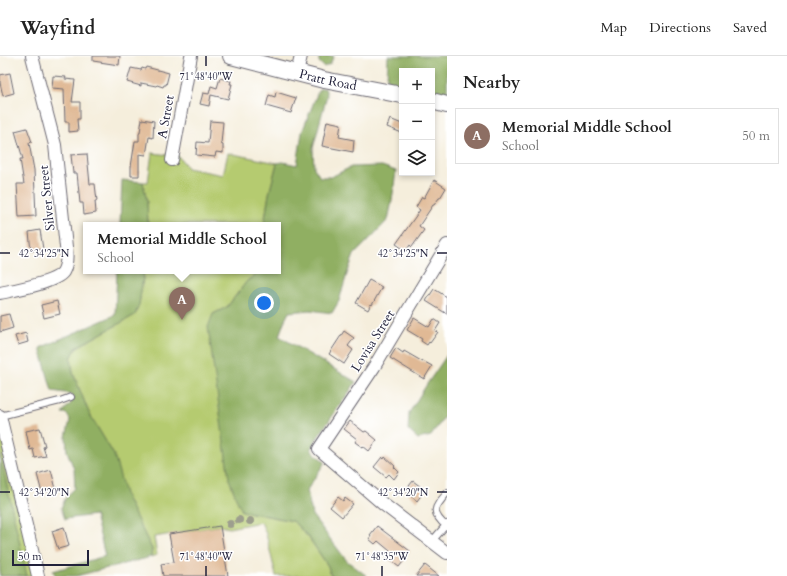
<!DOCTYPE html>
<html lang="en">
<head>
<meta charset="utf-8">
<style>
  :root { --surface:#fff; --page:#f2f2f2; --text:#222; --muted:#767676; --line:#e0e0e0; --accent:#d1495b }
  body { margin:0; font-family:Cardo,serif; background:var(--page); color:var(--text) }
  .controls { position:absolute; right:12px; top:12px; display:grid; overflow:hidden; border-radius:0px; box-shadow:0 2px 6px #0003 }
  .controls button { width:36px; height:36px; display:grid; place-items:center; padding:0; border:0; border-bottom:1px solid var(--line); background:var(--surface); color:var(--text); font:20px sans-serif }
  .scale { position:absolute; left:12px; bottom:10px; width:77px; box-sizing:border-box; padding-left:4px; border:2px solid #22223b; border-top:0; font-size:11px; line-height:14px; white-space:nowrap; color:#22223b; -webkit-text-stroke:3px #fff; paint-order:stroke }
  .you { position:absolute; left:264px; top:247px; width:14px; height:14px; margin:-10px; border:3px solid #fff; border-radius:50%; background:#1a73e8; box-shadow:0 0 0 6px #1a73e833 }
  .badge { display:grid; place-items:center; width:26px; height:26px; border-radius:50%; background:var(--accent); color:#fff; font-size:13px; font-weight:700 }
  .pin { position:absolute; translate:-50% -33px; filter:drop-shadow(0 1px 2px #0008) }
  .pin::after { content:''; position:absolute; top:21px; width:14px; height:12px; background:inherit; clip-path:polygon(0 0,100% 0,50% 100%) }
  .popup { position:absolute; left:83px; top:166px; width:198px; height:52px; box-sizing:border-box; display:grid; place-content:center; border-radius:0px; background:var(--surface); filter:drop-shadow(0 1px 3px #0005); font-size:13px; white-space:nowrap; color:var(--muted) }
  .popup b { font-size:15px; color:var(--text) }
  .popup::after { content:''; position:absolute; left:50%; top:100%; margin-left:-8px; border:8px solid transparent; border-top-color:var(--surface) }
  .list { margin:0; padding:0; list-style:none }
  h2 { display:flex; justify-content:space-between; align-items:center; height:52px; margin:0; padding:0 16px; font-size:17px }
  h2 small { font-size:13px; font-weight:400; color:var(--muted) }
  .list li { display:grid; grid-template-columns:26px 1fr auto; gap:12px; align-items:center; box-sizing:border-box; height:56px; margin:0 8px 8px; padding:0 8px; border:1px solid var(--line); border-radius:0px }
  .list b { display:block; font-size:15px; white-space:nowrap }
  .list p { margin:0; font-size:13px; white-space:nowrap; color:var(--muted) }
  .list em { font-size:13px; font-style:normal; color:var(--muted) }
  .icon { flex:none; width:22px; height:22px; fill:none; stroke:currentColor; stroke-width:2; stroke-linecap:round; stroke-linejoin:round }
  .map { position:relative; flex:none; width:447px; height:520px; overflow:hidden }
  header { display:flex; align-items:center; gap:24px; box-sizing:border-box; height:56px; padding:0 20px; background:var(--surface); border-bottom:1px solid var(--line) }
  header strong { font-size:19px }
  nav { display:flex; gap:22px; margin-inline-start:auto; font-size:14px }
  main { display:flex }
  aside { flex:1; background:var(--surface) }
  .map>svg:first-child { display:block }
  .green { fill:#b5cb70; stroke:#6c7656 }
  .forest { fill:#90af62; stroke:#59684e }
  .building { fill:#e0b995 }
  .lines { fill:none; stroke-linecap:round; stroke-linejoin:round }
  .lane-casing { stroke:#6c6973; stroke-width:8 }
  .street-casing { stroke:#6c6973; stroke-width:14 }
  .secondary-casing { stroke:#6c6973; stroke-width:18 }
  .lane { stroke:#fff; stroke-width:6 }
  .street { stroke:#fff; stroke-width:12 }
  .secondary { stroke:#fff; stroke-width:16 }
  .tree { fill:#9d9e8e }
  .ticks { fill:none; stroke:#22223b; stroke-width:1.5 }
  .labels { text-anchor:middle; dominant-baseline:central; stroke-width:3; stroke-linejoin:round; paint-order:stroke }
  .street-label { font-size:13px; fill:#22223b; stroke:#fff }
  .ticks-label { font-size:10px; text-anchor:middle; fill:#22223b; stroke:#fff; stroke-width:3; stroke-linejoin:round; paint-order:stroke }
</style>
</head>
<body>
<header>
<strong>Wayfind</strong>
<nav><a>Map</a><a>Directions</a><a>Saved</a></nav>
</header>
<main>
<div class="map">
<svg width="447" height="520" viewBox="0 0 447 520">
  <rect width="100%" height="100%" fill="#fff"/>
  <filter id="ink" filterUnits="userSpaceOnUse"><feTurbulence type="fractalNoise" baseFrequency=".025" numOctaves="2"/><feDisplacementMap in="SourceGraphic" scale="8" xChannelSelector="R" yChannelSelector="G"/><feConvolveMatrix kernelMatrix="1 2 1 2 8 2 1 2 1" color-interpolation-filters="sRGB"/></filter>
  <filter id="wash" filterUnits="userSpaceOnUse"><feTurbulence type="fractalNoise" baseFrequency=".012" numOctaves="4" result="noise"/><feDisplacementMap in="SourceGraphic" scale="16" xChannelSelector="R" yChannelSelector="G"/><feGaussianBlur stdDeviation="0.9" result="paint"/><feColorMatrix in="noise" values="0 0 0 0 0 0 0 0 0 0 0 0 0 0 0 0 0 1.4 0 .05"/><feComposite in="paint" operator="in"/></filter>
  <g filter="url(#wash)">
    <rect width="100%" height="100%" fill="#f5eedc"/>
    <path class="green" d="M 152,97 L 178,100 L 184,107 L 187,112 L 223,119 L 228,97 L 277,107 L 269,138 L 264,169 L 148,169 L 147,146 L 143,126 L 148,126 Z
      M 144,215 L 256,215 L 254,220 L 247,225 L 227,251 L 213,258 L 242,455 L 293,465 L 309,482 L 328,510 L 331,520 L 276,520 L 266,478 L 261,466 L 229,472 L 220,470 L 154,481 L 157,499 L 151,501 L 152,493 L 125,441 L 114,399 L 89,357 L 73,317 L 71,302 L 77,291 L 135,259 L 139,249 Z
      M 0,360 L 37,520 L 0,520 Z"/>
    <path class="forest" d="M 319,0 L 334,0 L 330,8 L 324,11 L 319,6 Z
      M 388,0 L 447,0 L 447,43 L 432,39 L 432,15 L 402,15 L 402,32 L 392,29 L 387,23 Z
      M 325,32 L 327,39 L 313,92 L 314,112 L 320,121 L 331,121 L 351,111 L 382,110 L 396,115 L 392,145 L 388,164 L 354,199 L 347,218 L 339,245 L 332,257 L 310,254 L 289,256 L 284,266 L 279,280 L 356,326 L 313,388 L 311,393 L 313,396 L 325,406 L 307,434 L 312,459 L 347,505 L 367,520 L 331,520 L 328,510 L 309,482 L 293,465 L 242,455 L 238,447 L 229,423 L 208,271 L 213,258 L 227,251 L 247,225 L 254,220 L 256,215 L 278,215 L 278,169 L 264,169 L 269,138 L 277,107 L 283,106 L 297,109 L 302,76 L 319,33 Z
      M 122,124 L 143,126 L 147,146 L 148,169 L 120,169 Z
      M 117,215 L 144,215 L 139,249 L 135,259 L 77,291 L 71,302 L 73,317 L 89,357 L 114,399 L 126,441 L 152,493 L 151,501 L 76,520 L 56,520 L 53,515 L 105,500 L 95,459 L 65,463 L 61,452 L 66,441 L 75,432 L 74,413 L 67,395 L 66,381 L 70,364 L 68,360 L 65,357 L 62,357 L 71,347 L 74,342 L 72,338 L 52,335 L 40,292 L 115,259 Z
      M 447,299 L 447,357 L 431,380 L 418,383 L 408,374 L 409,357 L 427,328 Z
      M 0,398 L 27,520 L 0,520 Z"/>
    <g id="blocks">
      <path class="building" d="M 93,0 L 120,0 L 119,9 L 93,5 Z
        M 146,11 L 169,17 L 166,29 L 164,29 L 163,31 L 157,29 L 156,30 L 141,27 L 141,30 L 127,26 L 131,12 L 141,14 L 142,12 L 145,13 Z
        M 10,17 L 14,37 L 3,40 L 0,27 L 0,19 Z
        M 53,20 L 66,21 L 65,23 L 75,24 L 72,46 L 80,46 L 80,63 L 77,63 L 78,75 L 69,76 L 69,66 L 65,66 L 64,33 L 52,32 Z
        M 220,22 L 231,25 L 230,28 L 232,28 L 228,43 L 211,39 L 209,50 L 200,48 L 203,37 L 209,38 L 211,30 L 217,32 Z
        M 276,36 L 296,42 L 291,57 L 266,50 L 269,39 L 275,41 Z
        M 142,63 L 154,65 L 153,82 L 149,81 L 146,99 L 139,98 L 139,120 L 131,120 L 131,111 L 135,85 L 139,85 L 139,78 L 140,76 Z
        M 390,63 L 402,68 L 402,77 L 387,71 Z
        M 210,65 L 223,66 L 221,88 L 223,89 L 223,97 L 216,96 L 215,101 L 196,99 L 197,86 L 208,87 Z
        M 327,65 L 341,68 L 339,81 L 354,84 L 353,96 L 322,90 Z
        M 27,72 L 32,86 L 29,87 L 34,114 L 36,160 L 19,161 L 17,128 L 24,128 L 20,103 L 23,103 L 15,75 Z
        M 87,98 L 90,128 L 95,128 L 97,145 L 95,145 L 96,157 L 84,159 L 83,147 L 80,147 L 77,117 L 73,117 L 71,99 Z
        M 434,124 L 446,132 L 440,142 L 439,142 L 434,149 L 433,149 L 419,170 L 424,174 L 412,191 L 410,189 L 406,195 L 396,188 L 420,154 L 416,151 L 422,141 L 424,142 Z
        M 40,174 L 43,193 L 31,195 L 29,176 Z
        M 369,224 L 382,231 L 372,249 L 371,248 L 368,254 L 356,247 Z
        M 434,233 L 447,241 L 447,258 L 426,245 Z
        M 57,245 L 60,258 L 44,262 L 41,249 Z
        M 9,258 L 13,272 L 0,276 L 0,260 Z
        M 414,262 L 429,271 L 434,263 L 440,267 L 435,275 L 438,276 L 430,287 L 429,286 L 427,289 L 421,285 L 422,283 L 407,274 Z
        M 344,275 L 354,282 L 348,290 L 353,294 L 344,308 L 329,298 Z
        M 26,277 L 28,286 L 18,289 L 15,280 Z
        M 396,292 L 403,297 L 404,295 L 423,306 L 423,305 L 432,310 L 424,323 L 390,302 Z
        M 350,365 L 364,376 L 366,375 L 377,384 L 369,395 L 363,390 L 362,391 L 355,386 L 357,383 L 344,373 Z
        M 40,372 L 45,390 L 43,391 L 46,400 L 35,402 L 33,393 L 30,394 L 26,375 Z
        M 382,401 L 384,403 L 385,401 L 395,410 L 394,411 L 399,416 L 394,423 L 389,418 L 386,421 L 374,411 Z
        M 51,414 L 56,433 L 42,437 L 37,418 Z
        M 413,425 L 425,434 L 417,445 L 405,435 Z
        M 338,441 L 343,445 L 345,442 L 353,448 L 342,461 L 330,451 Z
        M 220,470 L 228,520 L 163,520 L 161,508 L 174,506 L 169,478 Z
        M 377,470 L 410,495 L 405,501 L 406,502 L 399,511 L 386,501 L 390,495 L 378,485 L 375,488 L 369,483 L 371,480 L 370,479 Z
        M 64,471 L 69,490 L 58,493 L 52,475 Z
        M 425,509 L 439,520 L 416,520 Z"/>
    </g>
  </g>
  <g filter="url(#ink)">
    <use href="#blocks" fill-opacity="0" stroke="#6c6973" stroke-width="1"/>
    <g class="lines">
      <defs>
        <path id="lane" d="M 0,360 L 60,345 L 71,341
          M 447,437 C 434,452 430,456 447,471
          M 432,485 L 447,468"/>
        <path id="street" d="M 297,17 L 301,0
          M 172,104 L 191,0
          M 447,189 L 374,311 L 319,393 L 383,448 L 447,497
          M 0,237 C 14,234 55,227 63,216 C 67,209 67,199 66,191 L 55,89 L 32,0
          M 0,360 L 31,490 L 38,520"/>
        <g id="secondary">
          <path id="s1" d="M 231,0 L 324,24 L 402,39"/>
          <path d="M 432,45 L 447,49"/>
        </g>
      </defs>
      <use href="#lane" class="lane-casing"/>
      <use href="#street" class="street-casing"/>
      <use href="#secondary" class="secondary-casing"/>
      <use href="#lane" class="lane"/>
      <use href="#street" class="street"/>
      <use href="#secondary" class="secondary"/>
    </g>
    <g class="tree">
      <circle cx="239" cy="464" r="4"/>
      <circle cx="250" cy="465" r="4"/>
      <circle cx="230" cy="468" r="4"/>
    </g>
  </g>
  <path class="ticks" d="M 206,0 L 206,10M 0,197 L 10,197M 437,197 L 447,197M 0,436 L 10,436M 437,436 L 447,436M 206,510 L 206,520M 382,510 L 382,520"/>
  <g class="labels">
    <g class="street-label">
      <text stroke="none"><textPath href="#s1" startOffset="100">Pratt Road</textPath></text>
      <text transform="translate(166 61) rotate(-80)">A Street</text>
      <text transform="translate(47 142) rotate(-96)">Silver Street</text>
      <text transform="translate(373 285) rotate(-58)">Lovisa Street</text>
    </g>
  </g>
  <g class="ticks-label">
    <text x="206" y="24">71°48'40"W</text>
    <text x="44" y="201">42°34'25"N</text>
    <text x="403" y="201">42°34'25"N</text>
    <text x="44" y="440">42°34'20"N</text>
    <text x="403" y="440">42°34'20"N</text>
    <text x="206" y="504">71°48'40"W</text>
    <text x="382" y="504">71°48'35"W</text>
  </g>
</svg>
<div class="controls">
<button>+</button>
<button>−</button>
<button><svg class="icon" aria-label="layers" viewBox="0 0 24 24"><path d="M12 4l9 5-9 5-9-5zM3 14l9 5 9-5"/></svg></button>
</div>
<div class="scale">50 m</div>
<div class="you"></div>
<div class="pin badge" style="left:182px;top:264px;background:#8d6e63">A</div>
<div class="popup"><b>Memorial Middle School</b>School</div>
</div>
<aside>
<h2>Nearby<small></small></h2>
<ul class="list">
<li><span class="badge" style="background:#8d6e63">A</span><div><b>Memorial Middle School</b><p>School</p></div><em>50 m</em></li>
</ul>
</aside>
</main>
</body>
</html>
